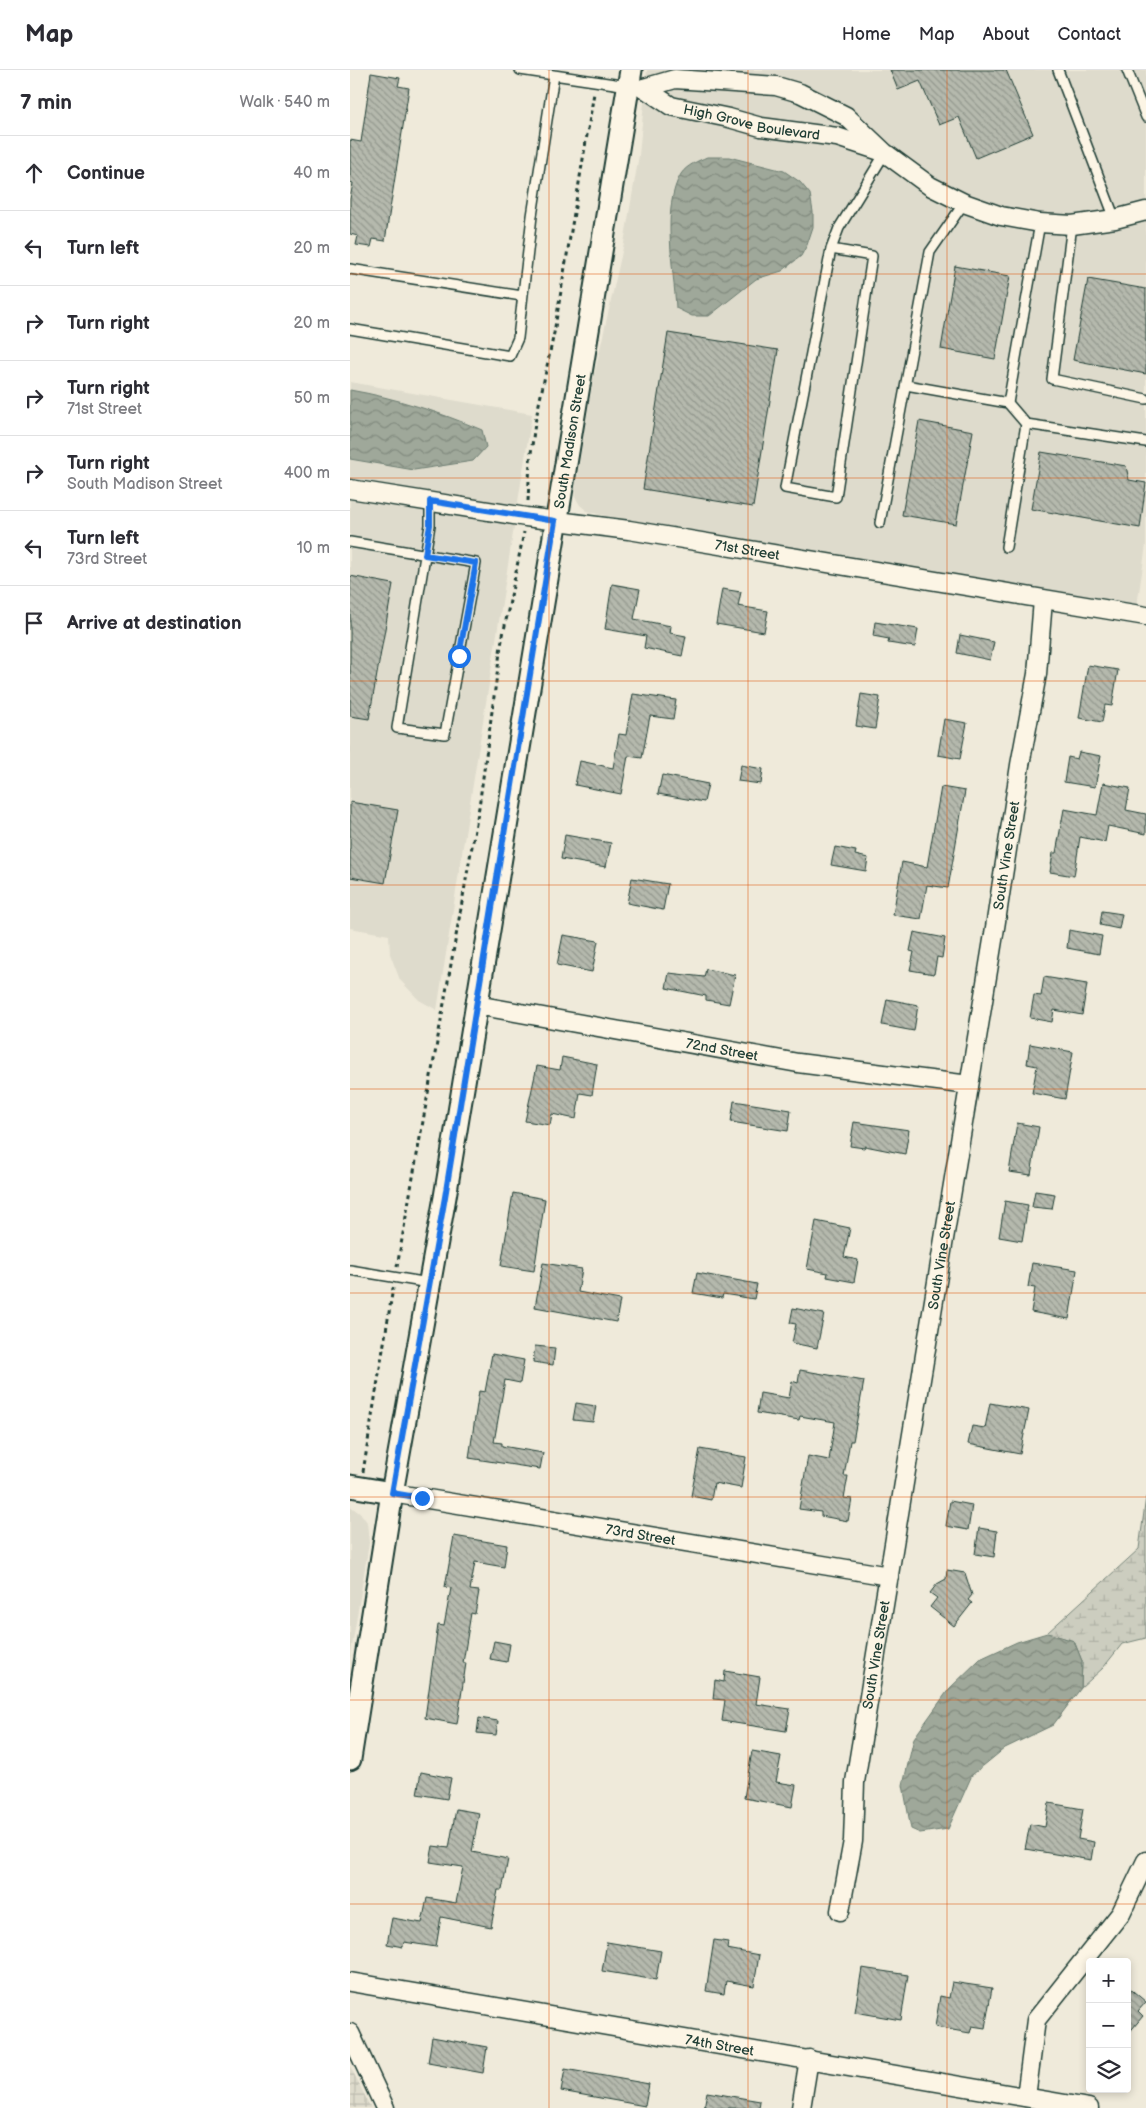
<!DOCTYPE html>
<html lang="en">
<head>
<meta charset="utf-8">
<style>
  :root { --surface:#fff; --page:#f2f2f3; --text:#2b2b33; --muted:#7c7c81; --line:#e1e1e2 }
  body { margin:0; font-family:"Balsamiq Sans",sans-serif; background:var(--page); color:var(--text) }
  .controls { position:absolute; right:15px; bottom:15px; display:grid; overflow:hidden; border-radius:5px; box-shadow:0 2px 8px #0003 }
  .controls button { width:45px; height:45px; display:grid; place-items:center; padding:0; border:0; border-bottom:1px solid var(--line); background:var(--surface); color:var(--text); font:25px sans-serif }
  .stop { position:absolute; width:15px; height:15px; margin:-11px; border:4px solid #1a73e8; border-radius:50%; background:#fff }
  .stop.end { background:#1a73e8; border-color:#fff; box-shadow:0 1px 5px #0008 }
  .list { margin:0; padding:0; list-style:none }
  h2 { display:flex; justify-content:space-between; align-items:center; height:65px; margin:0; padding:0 20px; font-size:21px }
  h2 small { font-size:16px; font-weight:400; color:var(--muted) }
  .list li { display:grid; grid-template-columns:32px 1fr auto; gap:15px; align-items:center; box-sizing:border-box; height:75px; padding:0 20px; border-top:1px solid var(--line) }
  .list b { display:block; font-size:19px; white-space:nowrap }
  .list p { margin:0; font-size:16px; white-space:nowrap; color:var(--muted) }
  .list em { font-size:16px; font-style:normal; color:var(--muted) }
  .icon { flex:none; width:28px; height:28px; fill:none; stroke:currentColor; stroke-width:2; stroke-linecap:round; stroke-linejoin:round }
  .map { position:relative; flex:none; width:796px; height:2038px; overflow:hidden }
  header { display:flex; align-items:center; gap:30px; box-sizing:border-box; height:70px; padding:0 25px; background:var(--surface); border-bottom:1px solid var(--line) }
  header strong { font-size:24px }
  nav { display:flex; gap:28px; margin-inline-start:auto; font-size:18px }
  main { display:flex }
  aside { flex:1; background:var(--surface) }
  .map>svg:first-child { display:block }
  .built { fill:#dedbcc }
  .industrial { fill:url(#industrial-grid) }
  .wetland { fill:url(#wetland-marsh); stroke:#76857a }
  .water { fill:url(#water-waves); stroke:#6c7d71 }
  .building { fill:url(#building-back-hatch); stroke:#1f3d34 }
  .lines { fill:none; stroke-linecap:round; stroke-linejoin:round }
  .service-casing { stroke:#1f3d34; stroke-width:12 }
  .minor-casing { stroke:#1f3d34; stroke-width:21 }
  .tertiary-casing { stroke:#1f3d34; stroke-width:25 }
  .path { stroke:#1f3d34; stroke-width:3; stroke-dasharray:4 4; stroke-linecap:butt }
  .service { stroke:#fcf5e5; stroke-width:9 }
  .minor { stroke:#fcf5e5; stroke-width:18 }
  .tertiary { stroke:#fcf5e5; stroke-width:21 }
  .route { stroke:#1a73e8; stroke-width:6 }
  .grid { fill:none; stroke:#de580e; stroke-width:1; stroke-opacity:0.55 }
  .labels { text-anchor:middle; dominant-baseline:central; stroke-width:5; stroke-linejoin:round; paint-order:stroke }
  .street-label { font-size:14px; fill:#1f3d34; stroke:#fcf5e5 }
</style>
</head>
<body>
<header>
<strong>Map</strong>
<nav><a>Home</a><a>Map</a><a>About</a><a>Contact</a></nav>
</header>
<main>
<aside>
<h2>7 min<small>Walk · 540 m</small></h2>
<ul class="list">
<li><svg class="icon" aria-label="ahead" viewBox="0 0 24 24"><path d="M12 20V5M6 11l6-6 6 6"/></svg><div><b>Continue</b></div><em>40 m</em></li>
<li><svg class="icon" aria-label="left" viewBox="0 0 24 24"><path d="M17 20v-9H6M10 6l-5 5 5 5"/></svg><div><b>Turn left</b></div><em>20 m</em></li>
<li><svg class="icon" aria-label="right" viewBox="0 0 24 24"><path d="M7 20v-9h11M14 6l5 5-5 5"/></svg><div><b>Turn right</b></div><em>20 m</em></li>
<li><svg class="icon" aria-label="right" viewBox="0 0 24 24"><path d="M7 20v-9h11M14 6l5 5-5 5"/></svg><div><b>Turn right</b><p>71st Street</p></div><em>50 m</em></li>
<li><svg class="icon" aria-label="right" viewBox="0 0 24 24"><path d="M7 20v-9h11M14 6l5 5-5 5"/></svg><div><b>Turn right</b><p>South Madison Street</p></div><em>400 m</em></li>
<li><svg class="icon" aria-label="left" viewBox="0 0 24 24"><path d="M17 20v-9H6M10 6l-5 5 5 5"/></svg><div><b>Turn left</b><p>73rd Street</p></div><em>10 m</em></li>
<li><svg class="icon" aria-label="arrive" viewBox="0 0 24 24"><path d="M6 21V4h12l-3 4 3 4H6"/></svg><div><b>Arrive at destination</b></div></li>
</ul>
</aside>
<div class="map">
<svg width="796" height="2038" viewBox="0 0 796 2038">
  <defs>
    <pattern id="industrial-grid" width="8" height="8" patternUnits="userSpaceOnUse" patternTransform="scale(1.25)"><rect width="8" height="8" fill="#dedbcc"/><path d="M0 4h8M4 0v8" fill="none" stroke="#bebdb0"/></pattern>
    <pattern id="wetland-marsh" width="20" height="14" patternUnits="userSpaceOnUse" patternTransform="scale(1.25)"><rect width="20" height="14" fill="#cccdbf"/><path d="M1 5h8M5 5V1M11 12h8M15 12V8" fill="none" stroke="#afb1a5"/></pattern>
    <pattern id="water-waves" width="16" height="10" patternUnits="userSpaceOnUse" patternTransform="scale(1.25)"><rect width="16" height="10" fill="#9fa89a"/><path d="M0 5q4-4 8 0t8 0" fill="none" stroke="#818a7e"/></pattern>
    <pattern id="building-back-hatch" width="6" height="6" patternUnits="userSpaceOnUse" patternTransform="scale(1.25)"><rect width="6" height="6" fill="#b5b9ad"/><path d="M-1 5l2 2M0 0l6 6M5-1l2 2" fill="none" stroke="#93988e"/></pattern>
  </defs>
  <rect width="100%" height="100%" fill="#efeada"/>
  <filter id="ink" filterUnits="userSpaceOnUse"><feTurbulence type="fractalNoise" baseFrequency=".02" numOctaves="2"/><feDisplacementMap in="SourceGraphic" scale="10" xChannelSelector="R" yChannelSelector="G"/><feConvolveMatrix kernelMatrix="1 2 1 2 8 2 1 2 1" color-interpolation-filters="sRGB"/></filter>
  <g filter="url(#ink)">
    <path class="built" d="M 297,0 L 796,0 L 796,475 L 787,536 L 250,445 L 237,441 L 230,435 L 225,427 L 225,418 L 243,310 L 274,173 L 289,85 Z
      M 0,312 L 182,344 L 87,940 L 69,930 L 50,910 L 40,884 L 39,865 L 0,858 Z
      M 0,1436 L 11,1444 L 17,1452 L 19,1473 L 0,1588 Z"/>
    <path class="industrial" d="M 0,1996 L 21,2038 L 0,2038 Z"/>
    <path class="wetland" d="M 796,1427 L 796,1568 L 772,1574 L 753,1598 L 731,1618 L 732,1591 L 724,1571 L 697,1563 L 789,1479 Z"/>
    <path class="water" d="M 357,87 L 379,87 L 434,101 L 450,112 L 460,124 L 463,142 L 463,157 L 457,175 L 451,186 L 432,201 L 406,209 L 359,246 L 342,246 L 326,238 C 324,200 311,137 331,104 C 337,95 348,91 357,87 Z
      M 0,320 C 46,328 89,342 132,360 L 136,377 L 123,391 L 64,400 L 0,389 Z
      M 697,1563 L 724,1571 L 732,1591 L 731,1618 L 703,1655 L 655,1678 L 622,1705 L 598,1759 L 570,1763 L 561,1759 L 553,1715 L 564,1668 L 599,1619 L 630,1589 L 667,1572 Z"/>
    <path class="building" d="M 540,0 L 656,0 L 683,64 L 626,88 L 609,47 L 589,55 L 570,11 L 548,20 Z
      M 21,3 L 50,8 L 48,16 L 59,18 L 35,171 L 23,169 L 21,177 L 6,175 L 8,166 L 0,164 L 0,129 L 3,113 L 0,112 L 0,70 L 11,72 Z
      M 605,196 L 660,206 L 645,289 L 591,279 Z
      M 738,209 L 796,219 L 796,304 L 723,290 Z
      M 318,263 L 428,280 L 403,437 L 293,419 Z
      M 569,351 L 623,361 L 606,454 L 552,445 Z
      M 691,382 L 776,396 L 779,410 L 796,413 L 790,458 L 681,439 Z
      M 0,506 L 43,514 L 19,649 L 0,646 Z
      M 262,514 L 290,519 L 284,549 L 321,556 L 320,563 L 336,566 L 332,586 L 294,578 L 296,566 L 255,559 Z
      M 372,519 L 391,522 L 388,536 L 418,541 L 414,562 L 366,554 Z
      M 525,552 L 568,559 L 565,577 L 538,573 L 539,569 L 523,566 Z
      M 610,565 L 644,572 L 640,590 L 607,583 Z
      M 738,595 L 768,600 L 762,636 L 755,635 L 752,652 L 729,648 Z
      M 283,624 L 326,630 L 323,649 L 300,646 L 292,688 L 278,686 L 271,724 L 225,715 L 230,691 L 263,698 L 269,664 L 276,665 Z
      M 511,624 L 530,627 L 525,659 L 506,656 Z
      M 594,649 L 617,653 L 610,689 L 588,685 Z
      M 729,682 L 751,686 L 745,717 L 714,712 L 718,687 L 727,689 Z
      M 391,695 L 413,699 L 411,714 L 388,711 Z
      M 312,705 L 358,714 L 354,732 L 308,724 Z
      M 753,713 L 780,718 L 776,740 L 796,744 L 796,764 L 758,756 L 755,772 L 730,767 L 724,806 L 700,802 L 703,783 L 706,783 L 714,739 L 747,745 Z
      M 591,717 L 615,721 L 598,818 L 577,815 L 571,849 L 543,845 L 552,792 L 577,797 Z
      M 0,732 L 48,740 L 35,813 L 0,807 Z
      M 215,765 L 261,773 L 256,797 L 211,789 Z
      M 485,777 L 506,781 L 505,785 L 518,788 L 516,801 L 481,795 Z
      M 282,808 L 318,814 L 313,840 L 277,833 Z
      M 752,841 L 772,844 L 769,859 L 750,855 Z
      M 719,860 L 752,866 L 749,884 L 717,878 Z
      M 564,862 L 595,868 L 592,888 L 587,887 L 584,904 L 560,900 L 564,882 L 560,881 Z
      M 213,865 L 248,871 L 242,902 L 207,895 Z
      M 356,899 L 385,905 L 379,934 L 356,930 L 356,926 L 316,918 L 319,903 L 354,907 Z
      M 694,907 L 737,914 L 732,945 L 704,940 L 702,952 L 680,948 L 684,925 L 691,926 Z
      M 537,929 L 568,935 L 564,961 L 532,955 Z
      M 680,974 L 723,982 L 715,1029 L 682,1023 L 687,996 L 677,994 Z
      M 212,987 L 247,994 L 242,1025 L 230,1023 L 226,1049 L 202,1044 L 200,1055 L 175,1051 L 187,996 L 210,1000 Z
      M 384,1031 L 441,1040 L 438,1061 L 381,1052 Z
      M 504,1052 L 559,1060 L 555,1084 L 515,1076 L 514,1078 L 500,1076 Z
      M 667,1053 L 689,1057 L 681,1105 L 659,1102 Z
      M 685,1121 L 705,1124 L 702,1139 L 682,1137 Z
      M 163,1123 L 195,1129 L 184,1201 L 151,1196 Z
      M 655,1131 L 678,1135 L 672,1171 L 649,1167 Z
      M 466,1151 L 500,1158 L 494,1187 L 508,1190 L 504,1212 L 477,1207 L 478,1203 L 457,1199 Z
      M 193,1193 L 232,1199 L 228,1222 L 270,1230 L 266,1252 L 185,1237 Z
      M 682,1193 L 727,1200 L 719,1249 L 681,1242 L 685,1218 L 678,1217 Z
      M 347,1203 L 407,1214 L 404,1229 L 373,1224 L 372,1228 L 343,1223 Z
      M 443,1238 L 474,1244 L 467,1278 L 442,1273 L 446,1254 L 440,1253 Z
      M 185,1276 L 205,1278 L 203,1295 L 183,1292 Z
      M 142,1284 L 174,1290 L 170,1313 L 155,1310 L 144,1372 L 152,1373 L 152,1376 L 193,1383 L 190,1399 L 119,1388 L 129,1321 L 135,1322 Z
      M 450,1300 L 514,1311 L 503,1371 L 500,1371 L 494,1406 L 498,1406 L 494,1428 L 502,1429 L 498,1451 L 471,1446 L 471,1442 L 449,1439 L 458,1386 L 479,1390 L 485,1352 L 450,1346 L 449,1350 L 407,1343 L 410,1323 L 439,1328 L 442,1311 L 448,1313 Z
      M 226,1333 L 246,1336 L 243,1352 L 223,1350 Z
      M 640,1333 L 679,1340 L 670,1384 L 618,1374 L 622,1356 L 635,1358 Z
      M 350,1379 L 396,1387 L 391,1418 L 364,1413 L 361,1430 L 341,1426 Z
      M 600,1431 L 622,1435 L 618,1460 L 596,1456 Z
      M 629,1458 L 647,1461 L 644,1487 L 625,1484 Z
      M 104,1466 L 157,1475 L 154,1497 L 125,1492 L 120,1520 L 129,1521 L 125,1544 L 121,1543 L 113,1593 L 116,1593 L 107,1654 L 75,1648 L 88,1555 L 94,1556 L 101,1518 L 95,1517 Z
      M 597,1500 L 615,1503 L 622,1525 L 618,1530 L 622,1533 L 604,1556 L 580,1537 L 587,1528 L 580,1523 L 587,1514 L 596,1509 Z
      M 144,1571 L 160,1574 L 157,1592 L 140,1589 Z
      M 375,1601 L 410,1607 L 406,1634 L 440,1639 L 436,1661 L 372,1651 L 375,1630 L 363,1629 L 365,1610 L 374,1612 Z
      M 129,1648 L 148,1651 L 146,1665 L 127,1663 Z
      M 402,1681 L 431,1686 L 426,1712 L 446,1715 L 442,1737 L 394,1728 Z
      M 71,1702 L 101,1708 L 97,1729 L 67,1724 Z
      M 699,1733 L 733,1739 L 728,1769 L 744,1772 L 741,1790 L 675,1779 L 680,1754 L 695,1757 Z
      M 106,1739 L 129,1743 L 122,1782 L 158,1789 L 152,1820 L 148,1820 L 141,1857 L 91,1847 L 86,1877 L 54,1872 L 53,1877 L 37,1874 L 42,1848 L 72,1853 L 77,1828 L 106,1833 L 113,1797 L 80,1792 L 83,1776 L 99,1778 Z
      M 364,1870 L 378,1872 L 377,1879 L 409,1885 L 404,1916 L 376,1911 L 374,1924 L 356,1921 Z
      M 257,1872 L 311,1881 L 306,1910 L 252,1901 Z
      M 512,1898 L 558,1905 L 551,1950 L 505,1942 Z
      M 602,1912 L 642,1918 L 635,1958 L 622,1956 L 620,1963 L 585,1957 L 590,1926 L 599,1928 Z
      M 777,1916 L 796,1932 L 788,1941 L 793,1946 L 777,1965 Z
      M 82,1967 L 137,1977 L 133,2003 L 78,1993 Z
      M 215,1999 L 299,2014 L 295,2036 L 211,2021 Z
      M 357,2022 L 410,2031 L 409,2038 L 354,2038 Z"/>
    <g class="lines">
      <defs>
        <path id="service" d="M 170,0 L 278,16
          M 708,0 L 765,149
          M 777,0 L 796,47
          M 722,155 L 702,309 L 796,329
          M 481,179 L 522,186 L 486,427 L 435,418 L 481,179 L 489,158 L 535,83
          M 0,199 L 172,226
          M 0,259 L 160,286 L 168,268 L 182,146 L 204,5
          M 556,315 L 658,333 L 690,153
          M 676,354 L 796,372
          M 530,453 L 580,182 L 614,133
          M 0,472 L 126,493 L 95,664 L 47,658 L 80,455 L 80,431
          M 656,477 L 676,354 L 658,333
          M 0,1200 L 79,1213"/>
        <g id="minor">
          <path d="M 294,18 L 325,9 L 426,16 L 450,23 L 496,46 L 535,83 L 580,116 L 614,133 L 651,146 L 690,153 L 722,155 L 765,149 L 796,141"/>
          <path id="s1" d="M 294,18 L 321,36 L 379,48 L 411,57 L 487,67 L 530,81"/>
          <path id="s2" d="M 0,419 L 176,447 L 279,460 L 796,546"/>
          <path id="s3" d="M 126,935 L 448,993 L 619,1015"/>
          <path id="s4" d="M 42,1423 L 539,1506"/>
          <path id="s5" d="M 490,1841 L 503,1771 L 505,1712 L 644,864 L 670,695 L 687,604 L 693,530"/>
          <path id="s6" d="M 0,1912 L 739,2038"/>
          <path d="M 0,1963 L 35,2038"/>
          <path d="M 676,2027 L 686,1950 L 771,1843 L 796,1791"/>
          <path d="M 451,2038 L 459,1989"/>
        </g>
        <g id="tertiary">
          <path d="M 0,1416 L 42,1423"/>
          <path id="s7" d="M 0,1689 L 42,1423 L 95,1127 L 281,0"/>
        </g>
      </defs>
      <use href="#service" class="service-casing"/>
      <use href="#minor" class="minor-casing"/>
      <use href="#tertiary" class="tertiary-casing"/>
      <path class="path" d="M 178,431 L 180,391 L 185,353 L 204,263 L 244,23
        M 47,1197 L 129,737 L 151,575 L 174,462
        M 13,1402 L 43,1218"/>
      <use href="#service" class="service"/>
      <use href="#minor" class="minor"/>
      <use href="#tertiary" class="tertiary"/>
    </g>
  </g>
  <g class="lines" filter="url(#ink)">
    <path class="route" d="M 72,1428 L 42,1423 L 95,1127 L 205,451 L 80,431 L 80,455 L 75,485 L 126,493 L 109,586"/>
  </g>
  <path class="grid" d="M 199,0 L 199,2038M 398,0 L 398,2038M 597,0 L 597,2038M 0,204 L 796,204M 0,408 L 796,408M 0,611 L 796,611M 0,815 L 796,815M 0,1019 L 796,1019M 0,1223 L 796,1223M 0,1427 L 796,1427M 0,1630 L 796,1630M 0,1834 L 796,1834"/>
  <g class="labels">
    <g class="street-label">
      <text stroke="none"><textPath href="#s1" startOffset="115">High Grove Boulevard</textPath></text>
      <text stroke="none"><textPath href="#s7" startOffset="1336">South Madison Street</textPath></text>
      <text stroke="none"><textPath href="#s2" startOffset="402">71st Street</textPath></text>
      <text stroke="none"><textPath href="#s5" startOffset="1069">South Vine Street</textPath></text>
      <text stroke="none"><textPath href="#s3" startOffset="250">72nd Street</textPath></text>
      <text stroke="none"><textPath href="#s5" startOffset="664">South Vine Street</textPath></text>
      <text stroke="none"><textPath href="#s4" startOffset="252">73rd Street</textPath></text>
      <text stroke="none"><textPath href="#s5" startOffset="259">South Vine Street</textPath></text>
      <text stroke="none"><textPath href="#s6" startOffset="375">74th Street</textPath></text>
    </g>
  </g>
</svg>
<div class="controls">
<button>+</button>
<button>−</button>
<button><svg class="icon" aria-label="layers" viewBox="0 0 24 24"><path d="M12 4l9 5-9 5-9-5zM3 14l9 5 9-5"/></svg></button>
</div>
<div class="stop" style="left:109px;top:586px"></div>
<div class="stop end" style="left:72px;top:1428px"></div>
</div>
</main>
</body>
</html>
